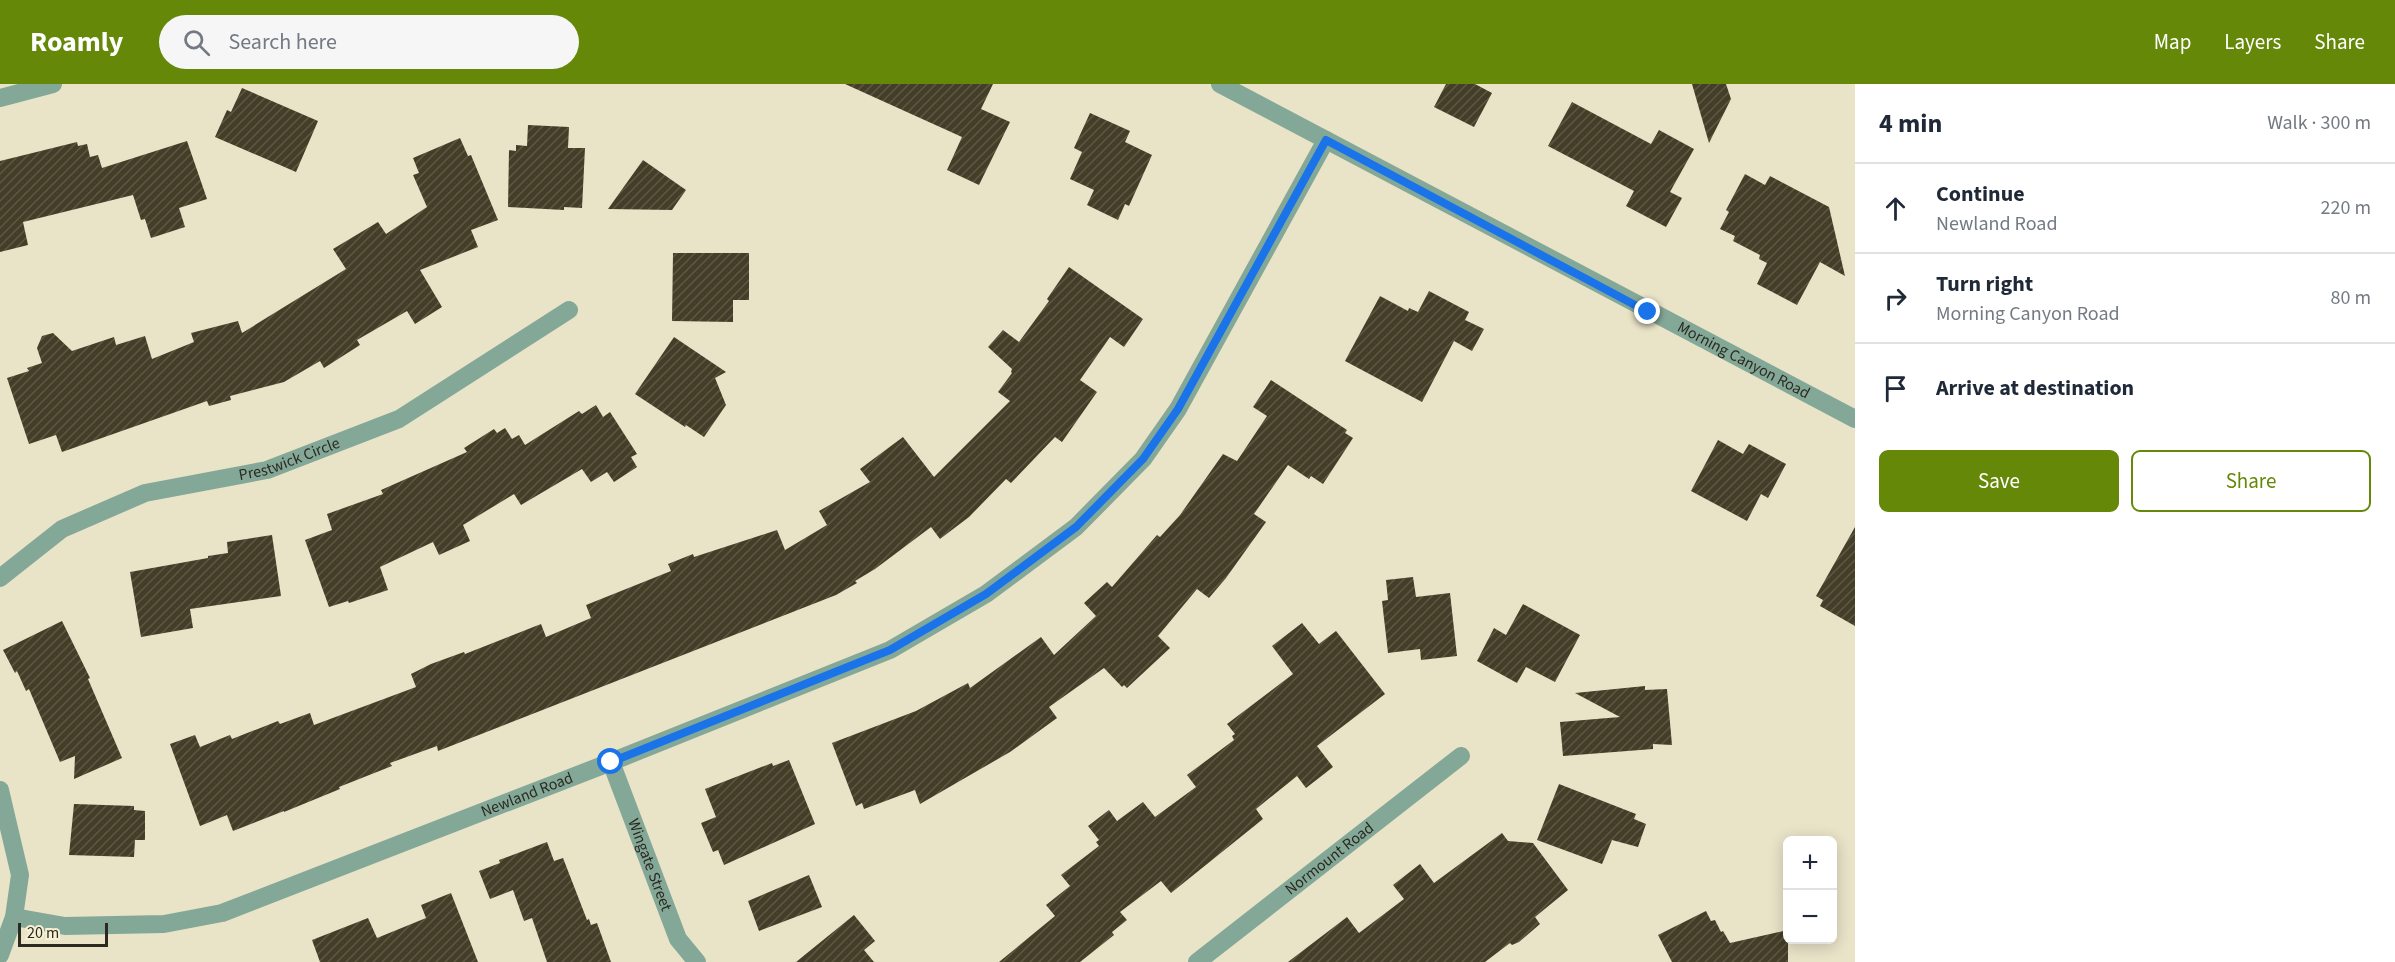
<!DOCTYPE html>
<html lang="en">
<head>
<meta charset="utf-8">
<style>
  :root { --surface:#fff; --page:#f6f6f7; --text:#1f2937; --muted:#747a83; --line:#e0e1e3; --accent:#658809 }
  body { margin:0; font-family:"Source Sans 3",sans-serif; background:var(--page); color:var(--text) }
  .controls { position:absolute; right:18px; bottom:18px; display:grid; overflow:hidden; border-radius:9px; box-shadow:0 3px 15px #0003 }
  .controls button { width:54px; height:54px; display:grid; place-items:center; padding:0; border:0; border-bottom:2px solid var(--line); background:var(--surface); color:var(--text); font:30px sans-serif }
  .scale { position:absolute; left:18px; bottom:15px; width:90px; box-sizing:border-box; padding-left:6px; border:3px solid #2c2a20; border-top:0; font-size:16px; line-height:21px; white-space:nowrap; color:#2c2a20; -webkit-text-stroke:4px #f6f0d5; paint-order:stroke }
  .stop { position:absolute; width:18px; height:18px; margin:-14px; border:4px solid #1a73e8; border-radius:50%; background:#fff }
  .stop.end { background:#1a73e8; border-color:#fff; box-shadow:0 2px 6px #0008 }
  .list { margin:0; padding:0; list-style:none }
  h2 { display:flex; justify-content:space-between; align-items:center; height:78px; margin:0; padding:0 24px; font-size:26px }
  h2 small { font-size:20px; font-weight:400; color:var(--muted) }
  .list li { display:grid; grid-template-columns:39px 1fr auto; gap:18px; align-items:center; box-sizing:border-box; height:90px; padding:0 24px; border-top:2px solid var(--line) }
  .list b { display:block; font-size:22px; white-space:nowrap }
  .list p { margin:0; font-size:20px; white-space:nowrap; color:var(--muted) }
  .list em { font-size:20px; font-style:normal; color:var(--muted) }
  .actions { display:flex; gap:12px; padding:18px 24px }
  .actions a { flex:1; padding:14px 0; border:2px solid var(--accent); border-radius:9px; text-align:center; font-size:21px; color:var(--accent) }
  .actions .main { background:var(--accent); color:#fff }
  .icon { flex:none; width:33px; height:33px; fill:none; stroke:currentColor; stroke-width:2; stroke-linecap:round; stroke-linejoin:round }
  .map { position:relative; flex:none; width:1855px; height:878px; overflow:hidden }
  header { display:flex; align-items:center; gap:36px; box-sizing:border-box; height:84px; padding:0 30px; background:var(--accent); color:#fff }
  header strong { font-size:28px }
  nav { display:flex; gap:33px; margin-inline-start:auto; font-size:21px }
  .search { width:420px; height:54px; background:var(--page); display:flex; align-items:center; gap:15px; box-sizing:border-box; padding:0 21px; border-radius:33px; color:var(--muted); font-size:22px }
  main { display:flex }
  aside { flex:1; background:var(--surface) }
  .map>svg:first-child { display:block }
  .building { fill:url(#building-hatch) }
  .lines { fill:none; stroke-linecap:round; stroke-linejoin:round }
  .street { stroke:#84a898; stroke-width:18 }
  .route { stroke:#1a73e8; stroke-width:8 }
  .labels { text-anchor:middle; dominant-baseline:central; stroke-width:6; stroke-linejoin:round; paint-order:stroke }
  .street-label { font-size:16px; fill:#2c2a20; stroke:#f6f0d5 }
</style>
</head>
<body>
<header>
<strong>Roamly</strong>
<div class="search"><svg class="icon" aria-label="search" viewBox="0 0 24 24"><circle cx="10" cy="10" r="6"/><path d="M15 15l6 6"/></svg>Search here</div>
<nav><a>Map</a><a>Layers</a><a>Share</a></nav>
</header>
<main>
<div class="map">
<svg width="1855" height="878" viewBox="0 0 1855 878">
  <defs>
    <pattern id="building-hatch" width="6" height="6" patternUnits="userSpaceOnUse" patternTransform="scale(1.5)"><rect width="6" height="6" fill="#443e28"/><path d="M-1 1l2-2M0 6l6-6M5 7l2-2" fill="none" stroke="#5d5846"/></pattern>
  </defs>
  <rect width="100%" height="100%" fill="#e9e3c8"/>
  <path class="building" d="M 845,0 L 993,0 L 981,25 L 1010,38 L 979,101 L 947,86 L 962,53 Z
    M 1446,0 L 1475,0 L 1492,9 L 1474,43 L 1434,23 Z
    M 1692,0 L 1726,0 L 1731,15 L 1709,59 Z
    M 242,4 L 318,37 L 296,88 L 215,53 L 227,26 L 231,28 Z
    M 1572,18 L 1651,60 L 1659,46 L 1694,65 L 1670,108 L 1682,114 L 1666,143 L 1626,122 L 1634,107 L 1548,62 Z
    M 1090,29 L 1130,47 L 1125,58 L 1152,71 L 1129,122 L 1125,120 L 1118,136 L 1087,121 L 1094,106 L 1070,95 L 1082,68 L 1074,64 Z
    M 528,41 L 569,43 L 568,64 L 585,64 L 582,124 L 564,123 L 564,126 L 508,123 L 509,66 L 516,67 L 516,61 L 527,62 Z
    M 460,54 L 468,72 L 471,71 L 498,136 L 471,146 L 478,163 L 420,186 L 442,223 L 415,240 L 407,227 L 357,256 L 360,261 L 324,284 L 320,277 L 284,298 L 230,312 L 231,316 L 209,322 L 207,317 L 62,368 L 56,351 L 29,360 L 7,294 L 29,287 L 27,284 L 42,279 L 37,264 L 42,252 L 53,249 L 72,267 L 114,253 L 116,261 L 145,252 L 152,275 L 194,258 L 191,249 L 238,237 L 242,249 L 346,185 L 333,165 L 378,138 L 386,150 L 427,123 L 413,91 L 419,89 L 413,74 Z
    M 187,57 L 207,115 L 179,124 L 185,143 L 151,154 L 145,135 L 141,136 L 133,111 L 23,138 L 28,161 L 0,168 L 0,77 L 77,58 L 78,62 L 87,60 L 90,73 L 98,71 L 102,84 Z
    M 643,76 L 686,106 L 672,126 L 608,125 Z
    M 1745,90 L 1765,101 L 1770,92 L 1829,123 L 1845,192 L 1820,178 L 1797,221 L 1757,200 L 1767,179 L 1759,175 L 1760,171 L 1733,157 L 1735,152 L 1720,145 L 1729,128 L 1726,126 Z
    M 673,169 L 749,169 L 749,216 L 733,216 L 733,238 L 672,237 Z
    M 1069,183 L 1143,235 L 1124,263 L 1110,253 L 1080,296 L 1097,308 L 1062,358 L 1055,353 L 1011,399 L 1006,395 L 969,433 L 940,455 L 931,443 L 875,485 L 855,497 L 857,499 L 836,511 L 438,667 L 437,662 L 390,679 L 392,682 L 339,703 L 340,705 L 284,728 L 284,727 L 233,747 L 227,731 L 200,742 L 170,660 L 195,651 L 200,663 L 230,651 L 232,655 L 278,637 L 280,640 L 310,629 L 314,641 L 416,603 L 411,590 L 431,580 L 464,568 L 465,570 L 541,540 L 546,553 L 591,534 L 586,521 L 671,487 L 668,480 L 693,470 L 694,473 L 777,446 L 785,466 L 827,441 L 819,427 L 870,398 L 860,385 L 903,353 L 934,393 L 1010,317 L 998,308 L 1012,289 L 1011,288 L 1012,285 L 988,263 L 1003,246 L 1019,258 L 1049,217 L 1047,215 Z
    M 1429,207 L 1469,228 L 1465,236 L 1484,245 L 1472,267 L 1454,257 L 1422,318 L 1345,277 L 1380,212 L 1408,227 L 1409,224 L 1418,228 Z
    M 674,253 L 726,288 L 715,294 L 726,321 L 704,353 L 686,341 L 685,343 L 635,310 Z
    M 1271,296 L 1347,346 L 1345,349 L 1353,354 L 1323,400 L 1311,392 L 1309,395 L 1288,381 L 1254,430 L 1266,438 L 1226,494 L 1209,514 L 1197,505 L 1158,552 L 1170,564 L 1127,604 L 1124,601 L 1122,603 L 1104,584 L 1049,623 L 1057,634 L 1010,668 L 920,720 L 915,706 L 864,725 L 862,719 L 856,722 L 832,659 L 916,627 L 968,599 L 970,604 L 1041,553 L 1054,571 L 1096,532 L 1084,519 L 1107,498 L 1112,503 L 1157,451 L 1160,453 L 1180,431 L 1223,370 L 1237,377 L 1267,332 L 1253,323 Z
    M 596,321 L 603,333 L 610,328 L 637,370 L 631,373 L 637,383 L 614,398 L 607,388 L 591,398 L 582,385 L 521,421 L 514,410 L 463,441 L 470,457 L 439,471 L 433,458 L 380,483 L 388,506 L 349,519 L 348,517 L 329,523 L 305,456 L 332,446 L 327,430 L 383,410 L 381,406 L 467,368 L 464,364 L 494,345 L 497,349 L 505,344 L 512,355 L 519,351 L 525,361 L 579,327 L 582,330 Z
    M 1718,356 L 1743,370 L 1749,360 L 1786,380 L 1768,414 L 1761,410 L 1747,437 L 1691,407 Z
    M 1855,443 L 1855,542 L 1820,522 L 1823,516 L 1816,512 Z
    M 272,451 L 281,512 L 190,525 L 193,544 L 141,553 L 130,488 L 208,474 L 208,472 L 228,469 L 227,458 Z
    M 1413,493 L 1416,513 L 1450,509 L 1457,572 L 1421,576 L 1420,565 L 1388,569 L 1382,517 L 1388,516 L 1386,496 Z
    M 1523,520 L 1580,551 L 1555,598 L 1526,583 L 1517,599 L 1477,577 L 1494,544 L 1506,551 Z
    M 62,537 L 90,594 L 88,595 L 122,674 L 74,695 L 75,672 L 60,678 L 29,605 L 26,607 L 17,587 L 15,589 L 3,566 Z
    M 1302,539 L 1319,560 L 1336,547 L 1385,610 L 1317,662 L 1333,683 L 1306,704 L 1297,692 L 1256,725 L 1263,735 L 1171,809 L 1161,797 L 1120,828 L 1127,836 L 1112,848 L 1114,851 L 1080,878 L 999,878 L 1055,832 L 1046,821 L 1070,802 L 1061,791 L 1099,762 L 1096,758 L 1099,756 L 1088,742 L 1109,726 L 1117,737 L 1143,718 L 1155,733 L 1196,703 L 1187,691 L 1234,656 L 1232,652 L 1235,650 L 1227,640 L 1293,590 L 1272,562 Z
    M 1645,602 L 1645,606 L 1667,605 L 1672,661 L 1653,660 L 1653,665 L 1563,672 L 1560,638 L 1620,633 L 1575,609 Z
    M 789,676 L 815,740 L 724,781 L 718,766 L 713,768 L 701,739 L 716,733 L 705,705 L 772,679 L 773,682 Z
    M 1559,700 L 1636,730 L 1634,735 L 1646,740 L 1638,763 L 1612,756 L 1602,780 L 1537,756 Z
    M 74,720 L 134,722 L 134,726 L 145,727 L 145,756 L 135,756 L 134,773 L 69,771 Z
    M 1502,749 L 1508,757 L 1533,759 L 1568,806 L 1535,833 L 1540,840 L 1519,858 L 1512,861 L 1510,859 L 1485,878 L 1288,878 L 1347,833 L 1359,849 L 1404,815 L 1393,801 L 1420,780 L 1434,799 Z
    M 547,758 L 554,777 L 563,774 L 587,836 L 589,835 L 591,841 L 597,839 L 611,878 L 547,878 L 532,834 L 524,837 L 513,806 L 490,815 L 479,787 L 500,779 L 499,776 Z
    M 809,791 L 822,823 L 759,847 L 748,817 Z
    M 451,809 L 478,878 L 320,878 L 312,856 L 368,834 L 377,854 L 426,834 L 421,821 Z
    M 1706,827 L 1711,837 L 1715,836 L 1721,848 L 1723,847 L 1730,859 L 1788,846 L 1788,878 L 1672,878 L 1658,851 Z
    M 854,831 L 875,857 L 864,866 L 874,878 L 796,878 Z"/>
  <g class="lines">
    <g class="street">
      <path id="s1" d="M 1220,0 L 1855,335"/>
      <path d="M 0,14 L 53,0"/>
      <path id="s2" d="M 0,494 L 62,445 L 145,409 L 267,386 L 399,335 L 569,226"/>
      <path id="s3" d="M 611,678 L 678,855 L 697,878"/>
      <path d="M 0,706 L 20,791 L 14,833 L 0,871"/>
      <path id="s4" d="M 14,833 L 65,842 L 164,840 L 222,829 L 611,678 L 890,566 L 986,510 L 1076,443 L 1143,375 L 1178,325 L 1326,56"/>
      <path id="s5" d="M 1197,878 L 1461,672"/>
    </g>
  </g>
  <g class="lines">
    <path class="route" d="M 611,678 L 890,566 L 986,510 L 1076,443 L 1143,375 L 1178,325 L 1326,56 L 1648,228"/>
  </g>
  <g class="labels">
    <g class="street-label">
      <text stroke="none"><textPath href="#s1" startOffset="592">Morning Canyon Road</textPath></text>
      <text stroke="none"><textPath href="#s2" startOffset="318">Prestwick Circle</textPath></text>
      <text stroke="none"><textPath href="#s4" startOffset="537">Newland Road</textPath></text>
      <text stroke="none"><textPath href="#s5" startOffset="168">Normount Road</textPath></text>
      <text stroke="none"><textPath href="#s3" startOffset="110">Wingate Street</textPath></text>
    </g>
  </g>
</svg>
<div class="controls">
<button>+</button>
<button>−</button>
</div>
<div class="scale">20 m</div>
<div class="stop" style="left:611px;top:678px"></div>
<div class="stop end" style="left:1648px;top:228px"></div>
</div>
<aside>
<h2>4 min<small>Walk · 300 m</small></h2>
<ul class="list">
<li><svg class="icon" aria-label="ahead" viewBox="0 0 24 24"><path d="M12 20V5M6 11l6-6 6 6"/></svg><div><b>Continue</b><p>Newland Road</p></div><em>220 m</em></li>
<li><svg class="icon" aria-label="right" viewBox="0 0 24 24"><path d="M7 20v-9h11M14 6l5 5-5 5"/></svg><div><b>Turn right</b><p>Morning Canyon Road</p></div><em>80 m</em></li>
<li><svg class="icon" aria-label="arrive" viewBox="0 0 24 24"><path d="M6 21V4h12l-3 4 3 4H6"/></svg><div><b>Arrive at destination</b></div></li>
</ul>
<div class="actions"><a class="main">Save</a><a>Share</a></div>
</aside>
</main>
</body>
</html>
